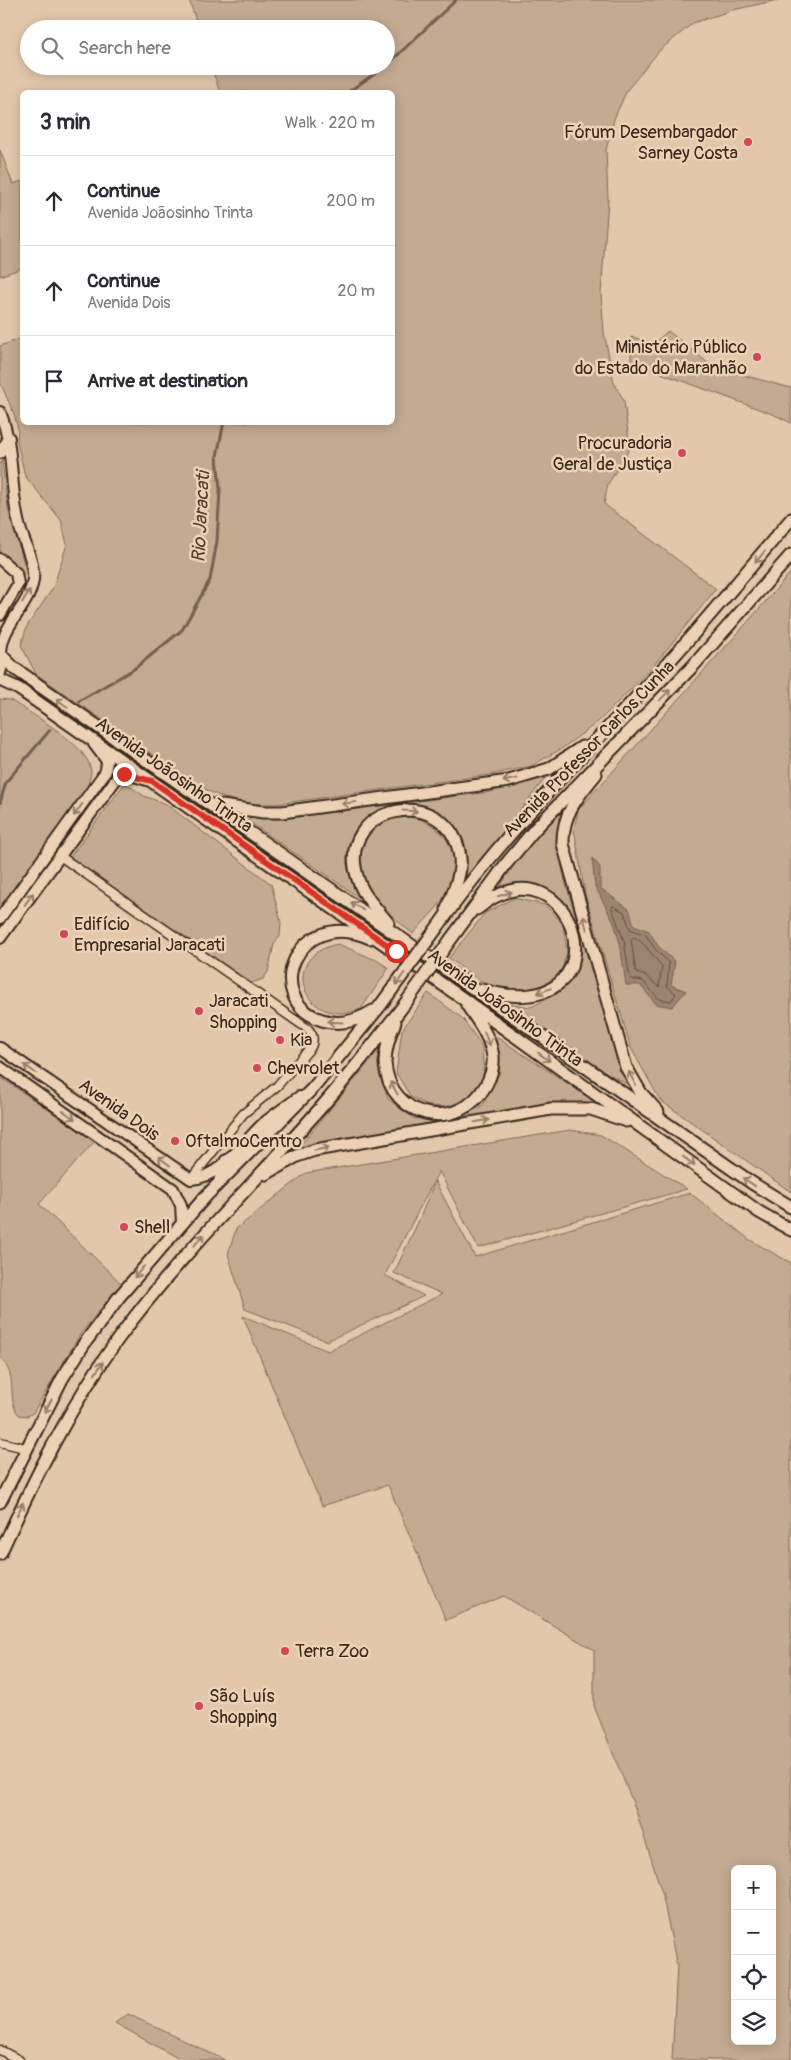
<!DOCTYPE html>
<html lang="en">
<head>
<meta charset="utf-8">
<style>
  :root { --surface:#fff; --page:#f7f7f7; --text:#2b2b33; --muted:#7c7c81; --line:#e1e1e2 }
  body { margin:0; font-family:Pangolin,sans-serif; background:var(--page); color:var(--text) }
  .controls { position:absolute; right:15px; bottom:15px; display:grid; overflow:hidden; border-radius:8px; box-shadow:0 2px 12px #0003 }
  .controls button { width:45px; height:45px; display:grid; place-items:center; padding:0; border:0; border-bottom:1px solid var(--line); background:var(--surface); color:var(--text); font:25px sans-serif }
  .stop { position:absolute; width:15px; height:15px; margin:-11px; border:4px solid #d93025; border-radius:50%; background:#fff }
  .stop.end { background:#d93025; border-color:#fff; box-shadow:0 1px 5px #0008 }
  .list { margin:0; padding:0; list-style:none }
  h2 { display:flex; justify-content:space-between; align-items:center; height:65px; margin:0; padding:0 20px; font-size:21px }
  h2 small { font-size:16px; font-weight:400; color:var(--muted) }
  .list li { display:grid; grid-template-columns:32px 1fr auto; gap:15px; align-items:center; box-sizing:border-box; height:90px; padding:0 20px; border-top:1px solid var(--line) }
  .list b { display:block; font-size:19px; white-space:nowrap }
  .list p { margin:0; font-size:16px; white-space:nowrap; color:var(--muted) }
  .list em { font-size:16px; font-style:normal; color:var(--muted) }
  .icon { flex:none; width:28px; height:28px; fill:none; stroke:currentColor; stroke-width:2; stroke-linecap:round; stroke-linejoin:round }
  .map { position:relative; flex:none; width:791px; height:2060px; overflow:hidden }
  .search { position:absolute; background:var(--surface); box-shadow:0 2px 12px #0003; left:20px; top:20px; width:375px; height:55px; display:flex; align-items:center; gap:12px; box-sizing:border-box; padding:0 18px; border-radius:28px; color:var(--muted); font-size:19px }
  .panel { position:absolute; background:var(--surface); box-shadow:0 2px 12px #0003; left:20px; top:90px; width:375px; height:335px; border-radius:8px }
  .map>svg:first-child { display:block }
  .green { fill:#c3aa91; stroke:#7f6a58; fill-rule:evenodd }
  .water { fill:#9c846f; stroke:#75604f }
  .lines { fill:none; stroke-linecap:round; stroke-linejoin:round }
  .shore { stroke:#624e3e; stroke-width:1 }
  .stream { stroke:#75604f; stroke-width:3 }
  .minor-casing { stroke:#3b2a1e; stroke-width:11 }
  .secondary-casing { stroke:#3b2a1e; stroke-width:14 }
  .primary-casing { stroke:#3b2a1e; stroke-width:15 }
  .minor { stroke:#edd1b4; stroke-width:8 }
  .secondary { stroke:#edd1b4; stroke-width:10 }
  .primary { stroke:#edd1b4; stroke-width:11 }
  .primary-bridge-casing { stroke:#3b2a1e; stroke-width:15; stroke-linecap:butt }
  .primary-bridge { stroke:#edd1b4; stroke-width:11 }
  .oneway { stroke:#947e69 }
  .route { stroke:#d93025; stroke-width:6 }
  .poi-dot { fill:#d1495b; stroke:#edd1b4; stroke-width:2 }
  .labels { text-anchor:middle; dominant-baseline:central; stroke-width:5; stroke-linejoin:round; paint-order:stroke }
  .poi-label { font-size:18px; fill:#3b2a1e; stroke:#edd1b4; text-anchor:start }
  .street-label { font-size:18px; fill:#3b2a1e; stroke:#edd1b4 }
  .water-label { font-size:19px; font-style:italic; fill:#534032; stroke:#edd1b4 }
</style>
</head>
<body>
<div class="map">
<svg width="791" height="2060" viewBox="0 0 791 2060">
  <rect width="100%" height="100%" fill="#e2c7ab"/>
  <filter id="ink" filterUnits="userSpaceOnUse"><feTurbulence type="fractalNoise" baseFrequency=".02" numOctaves="2"/><feDisplacementMap in="SourceGraphic" scale="10" xChannelSelector="R" yChannelSelector="G"/><feConvolveMatrix kernelMatrix="1 2 1 2 8 2 1 2 1" color-interpolation-filters="sRGB"/></filter>
  <g filter="url(#ink)">
    <path class="green" d="M 189,0 L 778,0 L 733,10 L 693,23 L 660,50 L 627,90 L 614,119 L 606,150 L 608,199 L 601,294 L 604,332 L 614,383 L 624,401 L 630,448 L 608,484 L 604,504 L 716,589 L 649,671 L 598,722 L 561,749 L 531,766 L 496,774 L 276,804 L 248,804 L 224,798 L 198,786 L 36,674 L 21,645 L 27,626 L 53,588 L 67,544 L 61,520 L 25,476 L 17,442 L 18,429 L 14,414 L 0,382 L 0,346 L 22,338 L 22,422 L 392,422 L 392,92 L 220,92 L 211,66 L 386,66 L 386,29 L 199,29 Z
      M 0,150 L 13,184 L 22,181 L 22,268 L 0,276 Z
      M 668,331 L 713,367 L 791,388 L 791,423 L 775,415 L 631,362 L 631,337 L 654,343 Z
      M 2,461 L 8,509 L 26,570 L 26,575 L 23,576 L 18,567 L 0,552 L 0,464 Z
      M 791,572 L 791,1192 L 660,1100 L 631,1048 L 585,894 L 574,829 L 578,810 L 739,632 Z
      M 0,699 L 10,700 C 31,714 90,745 91,772 C 91,777 88,783 87,788 L 0,907 Z
      M 546,777 L 467,880 C 466,866 469,852 463,839 C 439,786 344,802 347,863 C 348,876 354,887 360,898 L 248,821 L 250,817 L 277,819 L 490,792 Z
      M 125,783 L 144,796 L 166,804 L 271,884 L 281,922 L 280,936 L 274,944 L 268,972 L 263,979 L 251,983 L 70,857 Z
      M 567,803 L 561,815 L 557,842 L 565,881 L 627,1084 L 591,1064 L 505,1003 L 531,1007 L 558,993 L 576,973 L 580,951 L 578,930 L 564,902 L 536,887 L 499,889 L 512,865 L 559,809 Z
      M 409,816 C 450,825 468,863 444,899 C 435,911 423,922 413,934 C 399,922 371,900 364,883 C 350,847 371,818 409,816 Z
      M 514,898 L 545,905 L 563,924 L 567,953 L 559,977 C 551,981 541,990 532,991 C 499,998 473,977 449,958 L 485,913 Z
      M 338,944 L 376,960 L 389,968 L 361,1009 C 304,1031 276,956 338,944 Z
      M 428,993 L 462,1018 L 482,1046 L 484,1077 L 467,1098 L 447,1107 L 429,1106 L 411,1097 L 396,1073 L 402,1030 Z
      M 495,1036 L 610,1111 L 588,1104 L 389,1132 L 298,1148 L 383,1045 L 380,1072 L 388,1099 L 415,1119 L 465,1115 L 482,1106 L 500,1072 Z
      M 0,1077 L 95,1141 L 39,1204 L 122,1284 L 81,1333 L 33,1413 L 27,1416 L 19,1415 C 5,1398 20,1377 0,1358 Z
      M 570,1130 L 601,1135 L 687,1189 L 478,1248 L 439,1171 L 385,1275 L 424,1296 L 327,1341 L 245,1309 L 228,1254 L 236,1229 L 306,1173 Z
      M 435,1181 L 475,1257 L 690,1193 L 750,1240 L 791,1263 L 791,2060 L 672,2060 L 677,1966 L 662,1893 L 635,1808 L 594,1706 L 594,1650 L 504,1596 L 446,1620 L 388,1485 L 322,1506 L 243,1316 L 328,1351 L 442,1294 L 394,1273 L 419,1220 ZM 735,1869 L 772,1869 L 772,2041 L 735,2041 Z
      M 128,2014 L 225,2060 L 181,2060 L 115,2023 Z"/>
    <path class="water" d="M 592,858 L 600,867 L 600,888 L 629,909 L 634,925 L 649,931 L 658,946 L 675,962 L 671,985 L 686,991 L 672,1007 L 656,1004 L 640,985 L 626,985 L 620,943 L 614,923 L 595,886 Z"/>
    <g class="lines">
      <path class="shore" d="M 613,906 L 624,912 L 630,929 L 646,935 L 655,949 L 669,963 L 667,986 L 676,994 L 671,1001 L 659,999 L 643,981 L 630,979 L 624,941 L 612,908 Z
        M 634,937 C 645,942 653,957 662,966 L 659,987 L 646,976 L 636,973 L 631,940 Z"/>
      <path class="stream" d="M 386,66 L 456,0
        M 348,92 L 386,66
        M 79,701 L 134,669 L 182,630 L 210,580 L 217,541 L 220,490 L 217,456 L 224,422
        M 0,803 L 6,782 L 50,730"/>
      <defs>
        <path id="minor" d="M 60,856 L 308,1029 C 313,1034 314,1040 311,1047 L 277,1086 L 243,1114 L 191,1179
          M 0,1442 L 25,1448
          M 0,2050 L 19,2060"/>
        <path id="secondary" d="M 0,412 C 15,449 9,490 20,528 C 25,545 35,563 33,580 C 29,609 0,624 1,656
          M 0,453 L 9,438
          M 0,559 L 16,573 L 18,584 L 0,615
          M 0,653 L 3,661 L 0,673
          M 0,918 L 106,771 L 107,761 L 94,744
          M 0,938 L 119,775 L 124,773 L 147,780
          M 0,1048 L 191,1179 C 221,1178 243,1142 264,1123 C 275,1114 287,1106 299,1097
          M 0,1067 L 173,1189 L 181,1205 L 182,1222"/>
        <path id="primary" d="M 2,656 L 14,668 L 752,1183 L 791,1207
          M 0,680 L 19,689 L 462,998 L 759,1212 L 791,1230
          M 596,774 C 578,796 562,814 563,844 L 626,1067 L 641,1093 L 658,1112
          M 215,805 L 263,812 L 282,812 L 509,781 L 549,769 L 582,747
          M 477,909 C 575,827 634,1031 482,990
          M 388,923 C 377,909 363,896 358,879 C 332,803 452,782 460,858 C 462,875 452,894 447,909
          M 439,925 C 502,835 581,758 655,677 C 702,626 746,572 791,519
          M 370,938 C 295,906 261,1000 322,1020 C 340,1026 357,1021 373,1011
          M 451,939 L 506,864 L 535,829 L 693,666 L 791,555
          M 395,1022 C 390,1034 385,1049 385,1063 C 389,1119 459,1134 486,1085 C 491,1076 494,1067 493,1056 C 490,1037 478,1021 467,1005
          M 266,1174 L 297,1156 L 315,1150 L 551,1109 L 591,1109 L 626,1121
          M 220,1180 L 226,1161
          M 0,1502 L 62,1379 L 84,1344 L 119,1297 L 206,1196 L 314,1087 L 380,1006
          M 0,1554 C 34,1479 70,1406 118,1339 C 180,1254 256,1182 324,1104 C 353,1071 380,1036 407,1001"/>
      </defs>
      <use href="#minor" class="minor-casing"/>
      <use href="#secondary" class="secondary-casing"/>
      <use href="#primary" class="primary-casing"/>
      <use href="#minor" class="minor"/>
      <use href="#secondary" class="secondary"/>
      <use href="#primary" class="primary"/>
      <defs>
        <path id="primary-bridge" d="M 407,1001 L 451,939
          M 380,1006 L 439,925"/>
      </defs>
      <use href="#primary-bridge" class="primary-bridge-casing"/>
      <use href="#primary-bridge" class="primary-bridge"/>
    </g>
    <defs><path id="oneway-shaft" d="M-6 0H5M1.5-3L5.5 0L1.5 3" fill="none" stroke-width="1.6" stroke-linecap="round" stroke-linejoin="round" transform="scale(1.25)"/></defs>
    <g class="oneway">
      <use href="#oneway-shaft" transform="translate(760 557) rotate(130)"/>
      <use href="#oneway-shaft" transform="translate(26 596) rotate(-60)"/>
      <use href="#oneway-shaft" transform="translate(665 695) rotate(-46)"/>
      <use href="#oneway-shaft" transform="translate(62 703) rotate(-144)"/>
      <use href="#oneway-shaft" transform="translate(510 780) rotate(168)"/>
      <use href="#oneway-shaft" transform="translate(349 803) rotate(172)"/>
      <use href="#oneway-shaft" transform="translate(78 810) rotate(126)"/>
      <use href="#oneway-shaft" transform="translate(410 811) rotate(3)"/>
      <use href="#oneway-shaft" transform="translate(505 894) rotate(-17)"/>
      <use href="#oneway-shaft" transform="translate(29 899) rotate(-54)"/>
      <use href="#oneway-shaft" transform="translate(357 906) rotate(-146)"/>
      <use href="#oneway-shaft" transform="translate(585 923) rotate(-105)"/>
      <use href="#oneway-shaft" transform="translate(400 979) rotate(126)"/>
      <use href="#oneway-shaft" transform="translate(544 991) rotate(158)"/>
      <use href="#oneway-shaft" transform="translate(335 1022) rotate(-177)"/>
      <use href="#oneway-shaft" transform="translate(487 1039) rotate(68)"/>
      <use href="#oneway-shaft" transform="translate(544 1057) rotate(36)"/>
      <use href="#oneway-shaft" transform="translate(30 1069) rotate(-145)"/>
      <use href="#oneway-shaft" transform="translate(632 1078) rotate(-117)"/>
      <use href="#oneway-shaft" transform="translate(394 1088) rotate(-120)"/>
      <use href="#oneway-shaft" transform="translate(69 1115) rotate(35)"/>
      <use href="#oneway-shaft" transform="translate(482 1121) rotate(-9)"/>
      <use href="#oneway-shaft" transform="translate(322 1149) rotate(-11)"/>
      <use href="#oneway-shaft" transform="translate(164 1161) rotate(-144)"/>
      <use href="#oneway-shaft" transform="translate(689 1161) rotate(36)"/>
      <use href="#oneway-shaft" transform="translate(749 1182) rotate(-146)"/>
      <use href="#oneway-shaft" transform="translate(199 1240) rotate(-49)"/>
      <use href="#oneway-shaft" transform="translate(139 1272) rotate(130)"/>
      <use href="#oneway-shaft" transform="translate(99 1368) rotate(-57)"/>
      <use href="#oneway-shaft" transform="translate(48 1406) rotate(118)"/>
      <use href="#oneway-shaft" transform="translate(20 1509) rotate(-65)"/>
    </g>
  </g>
  <g class="lines" filter="url(#ink)">
    <path class="route" d="M 124,774 L 152,781 L 396,951"/>
  </g>
  <g class="poi-dot">
    <circle cx="748" cy="142" r="5"/>
    <circle cx="757" cy="357" r="5"/>
    <circle cx="682" cy="453" r="5"/>
    <circle cx="64" cy="934" r="5"/>
    <circle cx="199" cy="1011" r="5"/>
    <circle cx="280" cy="1040" r="5"/>
    <circle cx="257" cy="1068" r="5"/>
    <circle cx="175" cy="1141" r="5"/>
    <circle cx="124" cy="1227" r="5"/>
    <circle cx="285" cy="1651" r="5"/>
    <circle cx="199" cy="1706" r="5"/>
  </g>
  <g class="labels">
    <g class="poi-label">
      <text x="738" y="132" text-anchor="end">Fórum Desembargador<tspan x="738" dy="21">Sarney Costa</tspan></text>
      <text x="747" y="347" text-anchor="end">Ministério Público<tspan x="747" dy="21">do Estado do Maranhão</tspan></text>
      <text x="672" y="443" text-anchor="end">Procuradoria<tspan x="672" dy="21">Geral de Justiça</tspan></text>
      <text x="74" y="924">Edifício<tspan x="74" dy="21">Empresarial Jaracati</tspan></text>
      <text x="209" y="1001">Jaracati<tspan x="209" dy="21">Shopping</tspan></text>
      <text x="290" y="1040">Kia</text>
      <text x="267" y="1068">Chevrolet</text>
      <text x="185" y="1141">OftalmoCentro</text>
      <text x="134" y="1227">Shell</text>
      <text x="295" y="1651">Terra Zoo</text>
      <text x="209" y="1696">São Luís<tspan x="209" dy="21">Shopping</tspan></text>
    </g>
    <g class="street-label">
      <text transform="translate(589 749) rotate(-46)">Avenida Professor Carlos Cunha</text>
      <text transform="translate(174 775) rotate(35)">Avenida Joãosinho Trinta</text>
      <text transform="translate(505 1008) rotate(36)">Avenida Joãosinho Trinta</text>
      <text transform="translate(119 1110) rotate(35)">Avenida Dois</text>
    </g>
    <g class="water-label">
      <text transform="translate(201 517) rotate(-87)">Rio Jaracati</text>
    </g>
  </g>
</svg>
<div class="controls">
<button>+</button>
<button>−</button>
<button><svg class="icon" aria-label="locate" viewBox="0 0 24 24"><circle cx="12" cy="12" r="6"/><path d="M12 2v4M12 18v4M2 12h4M18 12h4"/></svg></button>
<button><svg class="icon" aria-label="layers" viewBox="0 0 24 24"><path d="M12 4l9 5-9 5-9-5zM3 14l9 5 9-5"/></svg></button>
</div>
<div class="stop" style="left:396px;top:951px"></div>
<div class="stop end" style="left:124px;top:774px"></div>
<div class="search"><svg class="icon" aria-label="search" viewBox="0 0 24 24"><circle cx="10" cy="10" r="6"/><path d="M15 15l6 6"/></svg>Search here</div>
<section class="panel">
<h2>3 min<small>Walk · 220 m</small></h2>
<ul class="list">
<li><svg class="icon" aria-label="ahead" viewBox="0 0 24 24"><path d="M12 20V5M6 11l6-6 6 6"/></svg><div><b>Continue</b><p>Avenida Joãosinho Trinta</p></div><em>200 m</em></li>
<li><svg class="icon" aria-label="ahead" viewBox="0 0 24 24"><path d="M12 20V5M6 11l6-6 6 6"/></svg><div><b>Continue</b><p>Avenida Dois</p></div><em>20 m</em></li>
<li><svg class="icon" aria-label="arrive" viewBox="0 0 24 24"><path d="M6 21V4h12l-3 4 3 4H6"/></svg><div><b>Arrive at destination</b></div></li>
</ul>
</section>
</div>
</body>
</html>
